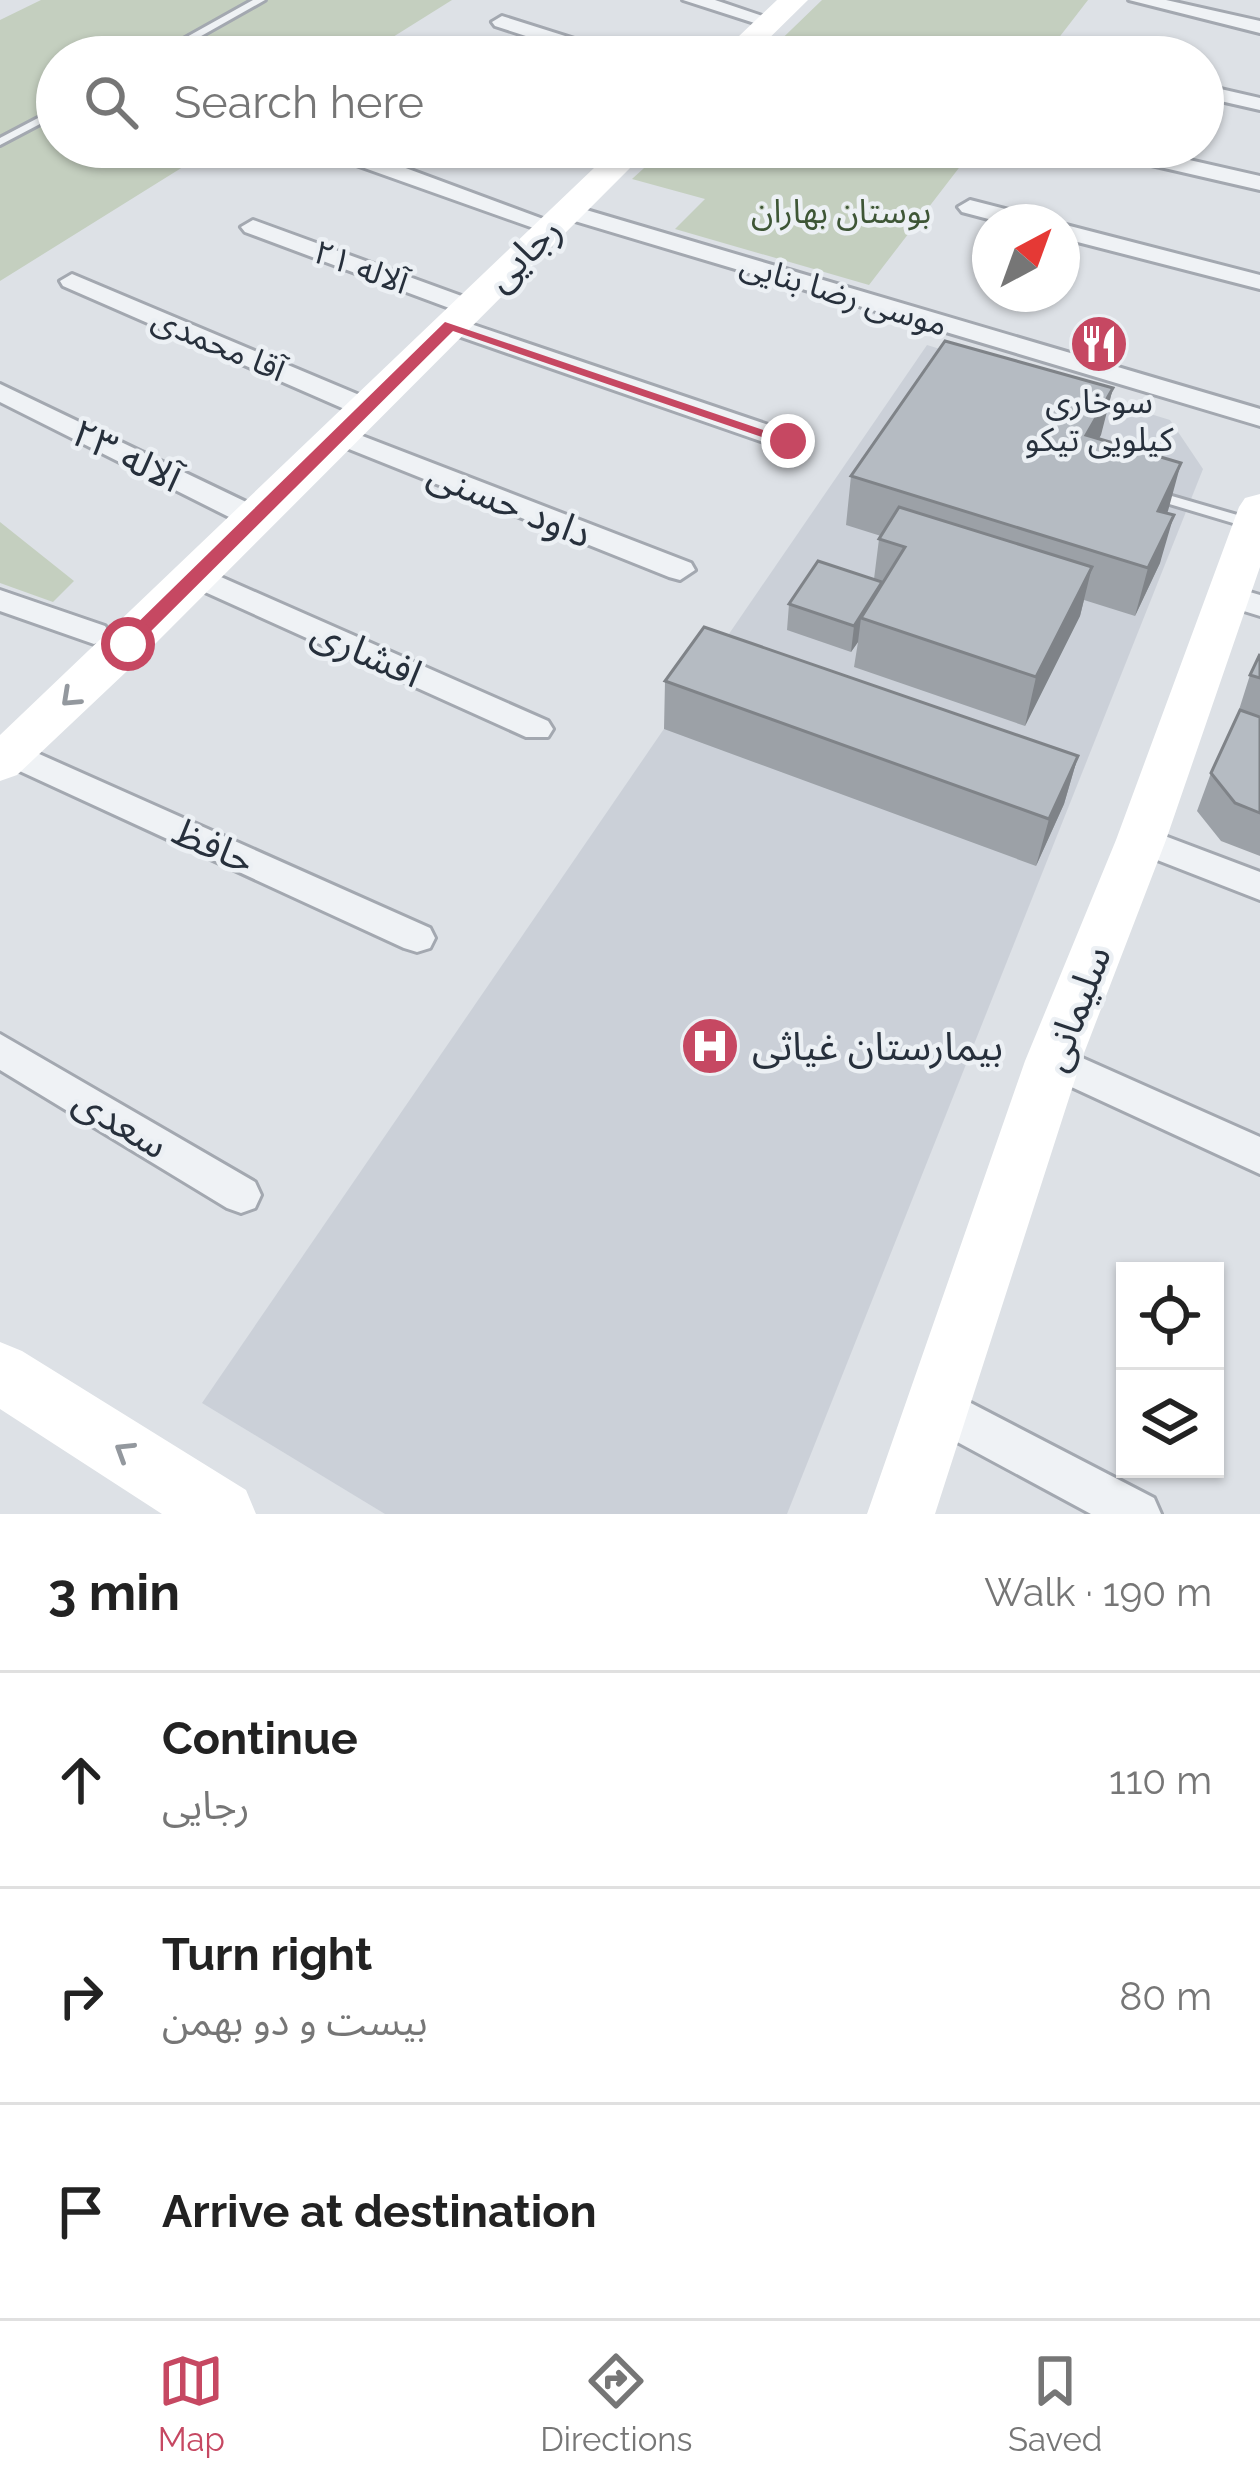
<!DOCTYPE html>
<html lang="en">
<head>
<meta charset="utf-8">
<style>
  :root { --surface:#fff; --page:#f6f6f6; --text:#222; --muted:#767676; --line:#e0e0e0; --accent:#c64862 }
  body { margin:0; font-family:Raleway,"Noto Sans Arabic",sans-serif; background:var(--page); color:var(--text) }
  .controls { position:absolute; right:36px; bottom:36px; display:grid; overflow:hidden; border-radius:0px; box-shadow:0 3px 9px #0004 }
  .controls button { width:108px; height:108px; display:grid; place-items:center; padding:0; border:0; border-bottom:3px solid var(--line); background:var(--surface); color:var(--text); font:60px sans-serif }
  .compass { position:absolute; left:972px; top:204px; width:108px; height:108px; border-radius:50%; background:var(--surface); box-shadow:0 3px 9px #0004; rotate:41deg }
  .stop { position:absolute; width:36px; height:36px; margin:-27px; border:9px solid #c64862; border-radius:50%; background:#fff }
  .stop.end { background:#c64862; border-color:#fff; box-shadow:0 3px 12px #0008 }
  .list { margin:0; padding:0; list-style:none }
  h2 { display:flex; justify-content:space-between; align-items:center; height:156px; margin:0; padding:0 48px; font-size:51px }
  h2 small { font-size:39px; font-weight:400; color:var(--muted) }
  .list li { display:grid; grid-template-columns:78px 1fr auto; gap:36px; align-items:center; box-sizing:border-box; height:216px; padding:0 48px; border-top:3px solid var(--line) }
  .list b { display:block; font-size:45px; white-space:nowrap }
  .list p { margin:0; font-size:39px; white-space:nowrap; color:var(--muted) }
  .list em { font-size:39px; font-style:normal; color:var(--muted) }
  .icon { flex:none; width:66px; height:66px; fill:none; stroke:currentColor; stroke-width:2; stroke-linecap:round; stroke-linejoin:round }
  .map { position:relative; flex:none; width:1260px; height:1514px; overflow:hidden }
  .search { position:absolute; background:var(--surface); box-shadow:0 3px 9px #0004; left:36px; right:36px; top:36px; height:132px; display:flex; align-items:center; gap:30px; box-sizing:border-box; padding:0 42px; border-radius:66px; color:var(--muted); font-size:45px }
  .sheet { height:804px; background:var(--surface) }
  nav { display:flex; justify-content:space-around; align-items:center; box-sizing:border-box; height:168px; border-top:3px solid var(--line); background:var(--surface); font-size:33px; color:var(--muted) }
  nav a { display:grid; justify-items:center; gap:6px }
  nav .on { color:var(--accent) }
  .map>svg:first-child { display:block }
  .built { fill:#cbd0d8 }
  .green { fill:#c4cfbf }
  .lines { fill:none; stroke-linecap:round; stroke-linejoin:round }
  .lane-casing { stroke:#a3a8b0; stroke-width:6 }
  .street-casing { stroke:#a3a8b0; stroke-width:6 }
  .lane { fill:#eff2f5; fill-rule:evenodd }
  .street { fill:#eff2f5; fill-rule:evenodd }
  .secondary { fill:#fff; fill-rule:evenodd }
  .wall { fill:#9ca1a7 }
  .shaded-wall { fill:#7f8388 }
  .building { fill:#b5bbc2; stroke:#7f8388; stroke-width:3 }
  .oneway { stroke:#93989e }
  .route { fill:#c64862 }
  .labels { text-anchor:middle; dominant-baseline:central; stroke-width:9; stroke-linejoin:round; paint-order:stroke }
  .far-park-label { font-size:33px; fill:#3e5636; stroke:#ecf0f4 }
  .far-street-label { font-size:33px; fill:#27303c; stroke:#ecf0f4 }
  .far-poi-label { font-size:33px; fill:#27303c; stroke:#ecf0f4 }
  .street-label { font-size:39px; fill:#27303c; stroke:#ecf0f4 }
  .poi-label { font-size:39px; fill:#27303c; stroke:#ecf0f4; text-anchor:start }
</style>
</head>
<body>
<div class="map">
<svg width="1260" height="1514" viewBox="0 0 1260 1514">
  <rect width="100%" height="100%" fill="#dde1e6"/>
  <path class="built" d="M 927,345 L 1170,420 L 1203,469 L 787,1514 L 385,1514 L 202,1403 Z"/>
  <path class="green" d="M 41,0 L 452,0 L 361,57 L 57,57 L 57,147 L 215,147 L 0,281 L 0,20 Z
    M 822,0 L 1088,0 L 1044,57 L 763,57 Z
    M 667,147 L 975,147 L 869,285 L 675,229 L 705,199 L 632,179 Z
    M 0,522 L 74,581 L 53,602 L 0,583 Z"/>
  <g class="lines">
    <defs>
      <path id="lane" d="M 253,0 L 265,0 L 164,57 L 151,57 Z
        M 57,108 L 57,115 L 0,145 L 0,138 Z
        M 1151,490 L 1258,521 L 1260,524 L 1253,529 L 1146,497 L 1144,494 L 1146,491 Z"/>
      <path id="street" d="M 683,0 L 715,0 L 780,22 L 770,28 Z
        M 1129,0 L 1166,0 L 1260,21 L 1260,33 Z
        M 502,16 L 619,53 L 622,57 L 591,57 L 495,26 L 492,22 Z
        M 1056,51 L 1064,53 L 1067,57 L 1046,57 Z
        M 1203,85 L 1260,98 L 1260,110 L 1203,97 Z
        M 327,147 L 349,147 L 562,226 L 558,231 L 542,231 L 328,155 Z
        M 1092,147 L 1132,147 L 1260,176 L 1260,190 L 1095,152 Z
        M 970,200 L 1036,217 L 1040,222 L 1000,222 L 962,212 L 958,207 Z
        M 566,204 L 1260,409 L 1260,426 L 558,216 L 554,211 Z
        M 253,220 L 478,302 L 482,307 L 478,312 L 460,312 L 245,232 L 241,227 Z
        M 1062,224 L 1260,275 L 1260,289 L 1062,238 Z
        M 72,274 L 376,402 L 379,408 L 376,414 L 356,414 L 63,286 L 60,281 Z
        M 450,317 L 798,435 L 802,441 L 798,447 L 778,447 L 441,330 L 437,325 L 441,320 Z
        M 0,384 L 265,511 L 269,518 L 265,525 L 245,525 L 0,402 Z
        M 339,427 L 691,563 L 695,570 L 680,580 L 669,577 L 329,441 L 325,435 Z
        M 196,566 L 548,721 L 553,729 L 548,737 L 526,737 L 185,583 L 181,576 Z
        M 1229,586 L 1260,595 L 1260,616 L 1218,603 L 1214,596 Z
        M 0,590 L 105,626 L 109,633 L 105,640 L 94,644 L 0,611 Z
        M 10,741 L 430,928 L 435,938 L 430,948 L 417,952 L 404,948 L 0,762 L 0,744 Z
        M 1141,827 L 1260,872 L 1260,900 L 1129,849 L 1124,840 L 1129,831 Z
        M 0,1034 L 255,1182 L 261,1195 L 255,1208 L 241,1213 L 227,1208 L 0,1070 Z
        M 1053,1045 L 1260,1137 L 1260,1174 L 1039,1072 L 1034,1061 L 1039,1050 Z
        M 940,1387 L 1154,1498 L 1161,1514 L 1091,1514 L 924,1424 L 918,1409 L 924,1394 Z"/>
    </defs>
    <use href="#lane" class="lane-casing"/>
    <use href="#street" class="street-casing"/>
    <use href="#lane" class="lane"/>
    <use href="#street" class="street"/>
    <path class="secondary" d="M 777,0 L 808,0 L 750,57 L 717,57 Z
      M 616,147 L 651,147 L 144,655 L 17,775 L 0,781 L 0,735 Z
      M 1260,494 L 1260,567 L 1166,840 L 1081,1061 L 935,1514 L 867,1514 L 1025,1061 L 1116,840 L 1239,507 L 1245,498 Z
      M 0,1342 L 22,1351 L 246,1490 L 256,1514 L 162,1514 L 0,1409 Z"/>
  </g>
  <path class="wall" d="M 1113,388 L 1099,439 L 1167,513 L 1160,563 L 1135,616 L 1084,600 L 1080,616 L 1025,726 L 854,667 L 858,642 L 851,652 L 787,630 L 789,604 L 874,579 L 879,539 L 881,536 L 846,525 L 851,476 Z
    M 1260,654 L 1260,856 L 1221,841 L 1197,811 L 1211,773 L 1238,713 L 1250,675 Z
    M 665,681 L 1078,756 L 1064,804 L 1036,866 L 664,729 Z"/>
  <path class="shaded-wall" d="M 1113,388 L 1101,435 L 1075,483 L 1086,435 Z
    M 1181,463 L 1168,511 L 1145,559 L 1158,511 Z
    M 1174,515 L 1160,563 L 1135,616 L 1148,568 Z
    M 1092,567 L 1080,616 L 1025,726 L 1036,677 Z
    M 882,582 L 861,618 L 858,642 L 851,652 L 854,626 Z
    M 1078,756 L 1064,804 L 1036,866 L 1049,819 Z"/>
  <path class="building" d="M 945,341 L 1113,388 L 1086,435 L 1181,463 L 1158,511 L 1174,515 L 1148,568 L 851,476 Z
    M 899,507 L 1092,567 L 1036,677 L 861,618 L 905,547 L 879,539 Z
    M 818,561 L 882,582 L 854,626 L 789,604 Z
    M 704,627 L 1078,756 L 1049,819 L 665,681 Z
    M 1260,654 L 1260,678 L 1250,675 Z
    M 1240,710 L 1260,717 L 1260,813 L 1235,803 L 1211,773 Z"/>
  <defs><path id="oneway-chevron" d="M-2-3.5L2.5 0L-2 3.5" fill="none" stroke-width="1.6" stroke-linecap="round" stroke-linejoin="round" transform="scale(3)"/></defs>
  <g class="oneway">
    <use href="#oneway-chevron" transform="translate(70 698) rotate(137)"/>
    <use href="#oneway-chevron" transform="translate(124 1451) rotate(-148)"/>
  </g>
  <path class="route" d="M 445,322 L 796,441 L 782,444 L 453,331 L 134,648 L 121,648 L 121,639 Z"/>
  <defs>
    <symbol id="restaurant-disc" viewBox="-11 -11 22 22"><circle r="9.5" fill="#c64862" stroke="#ecf0f4"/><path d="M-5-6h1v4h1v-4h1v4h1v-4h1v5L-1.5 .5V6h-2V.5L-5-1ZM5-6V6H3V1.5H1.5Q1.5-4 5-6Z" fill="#fff"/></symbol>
    <symbol id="hospital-disc" viewBox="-11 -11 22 22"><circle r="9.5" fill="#c64862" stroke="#ecf0f4"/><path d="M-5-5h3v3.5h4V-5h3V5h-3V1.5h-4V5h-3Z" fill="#fff"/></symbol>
  </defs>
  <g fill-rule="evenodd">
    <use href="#restaurant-disc" x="1066" y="311" width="66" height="66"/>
    <use href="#hospital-disc" x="677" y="1013" width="66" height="66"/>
  </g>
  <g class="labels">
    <g class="far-park-label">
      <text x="841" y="211">بوستان بهاران</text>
    </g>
    <g class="far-street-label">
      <text transform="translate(361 267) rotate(20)">آلاله ۲۱</text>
      <text transform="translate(844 294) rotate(17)">موسی رضا بنایی</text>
      <text transform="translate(219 344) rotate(23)">آقا محمدی</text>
    </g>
    <g class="far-poi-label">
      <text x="1099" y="401">سوخاری<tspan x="1099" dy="38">کیلویی تیکو</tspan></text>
    </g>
    <g class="street-label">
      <text transform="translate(523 253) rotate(-44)">رجایی</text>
      <text transform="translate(127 455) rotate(26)">آلاله ۲۳</text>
      <text transform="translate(510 503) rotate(22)">داود حسنی</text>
      <text transform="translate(367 652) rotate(24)">افشاری</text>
      <text transform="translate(214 845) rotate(24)">حافظ</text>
      <text transform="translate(1075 1008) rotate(-69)">سلیمانی</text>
      <text transform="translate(121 1122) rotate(31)">سعدی</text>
    </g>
    <g class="poi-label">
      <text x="752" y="1046">بیمارستان غیاثی</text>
    </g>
  </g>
</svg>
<div class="controls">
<button><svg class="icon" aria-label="locate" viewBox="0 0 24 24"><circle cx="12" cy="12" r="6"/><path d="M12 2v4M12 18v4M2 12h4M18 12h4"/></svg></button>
<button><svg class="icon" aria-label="layers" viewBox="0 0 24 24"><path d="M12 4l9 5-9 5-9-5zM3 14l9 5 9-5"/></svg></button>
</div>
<svg class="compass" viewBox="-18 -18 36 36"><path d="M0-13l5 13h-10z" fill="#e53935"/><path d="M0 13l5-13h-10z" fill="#767676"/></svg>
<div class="stop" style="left:128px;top:644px"></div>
<div class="stop end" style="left:788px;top:441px"></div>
<div class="search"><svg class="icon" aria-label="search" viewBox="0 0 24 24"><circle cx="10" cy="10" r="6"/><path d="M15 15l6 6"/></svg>Search here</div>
</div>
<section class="sheet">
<h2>3 min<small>Walk · 190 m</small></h2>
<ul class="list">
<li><svg class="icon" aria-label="ahead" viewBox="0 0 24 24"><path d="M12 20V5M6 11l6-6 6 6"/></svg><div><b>Continue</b><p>رجایی</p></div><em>110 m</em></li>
<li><svg class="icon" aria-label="right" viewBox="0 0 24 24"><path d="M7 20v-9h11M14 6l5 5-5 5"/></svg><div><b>Turn right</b><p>بیست و دو بهمن</p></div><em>80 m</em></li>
<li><svg class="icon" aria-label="arrive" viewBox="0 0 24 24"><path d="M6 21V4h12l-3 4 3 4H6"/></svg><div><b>Arrive at destination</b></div></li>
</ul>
</section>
<nav>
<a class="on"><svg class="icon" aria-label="map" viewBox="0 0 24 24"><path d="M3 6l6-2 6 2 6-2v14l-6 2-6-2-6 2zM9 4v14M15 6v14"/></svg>Map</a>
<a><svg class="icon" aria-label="directions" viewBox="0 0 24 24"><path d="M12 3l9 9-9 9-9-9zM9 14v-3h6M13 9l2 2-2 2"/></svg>Directions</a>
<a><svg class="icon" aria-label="saved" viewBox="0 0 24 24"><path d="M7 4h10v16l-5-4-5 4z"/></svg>Saved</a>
</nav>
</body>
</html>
